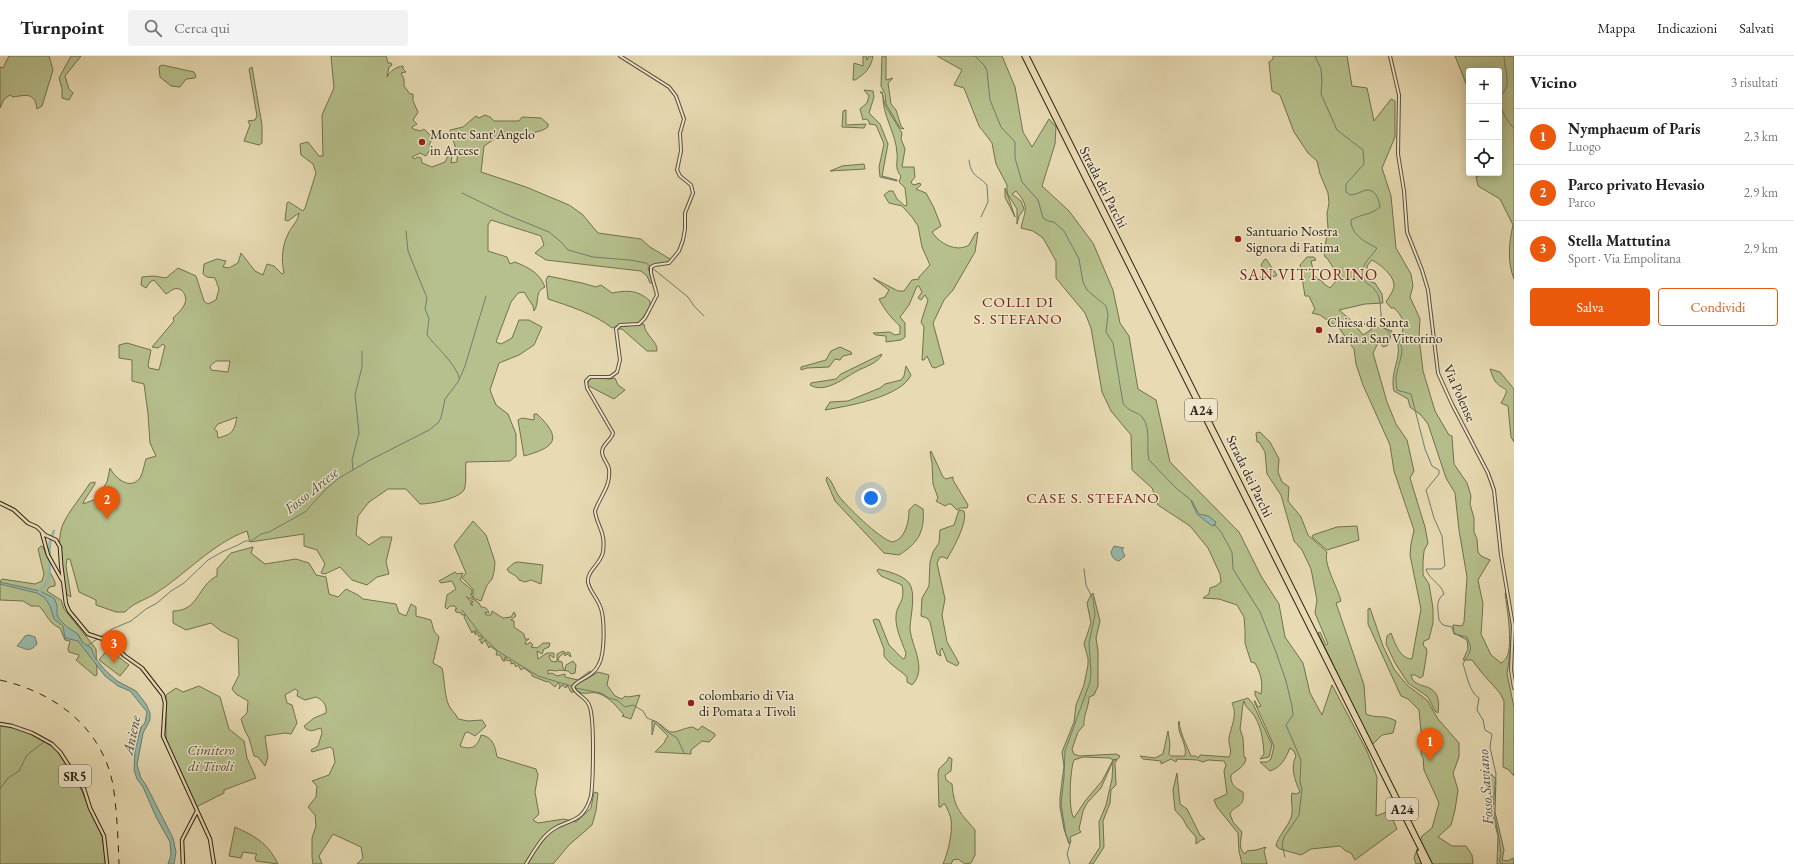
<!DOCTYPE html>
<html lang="it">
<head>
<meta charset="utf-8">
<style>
  :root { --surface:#fff; --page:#f2f2f2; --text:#222; --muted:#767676; --line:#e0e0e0; --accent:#ea580c }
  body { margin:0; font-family:"EB Garamond",serif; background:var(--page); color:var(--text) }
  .controls { position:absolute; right:12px; top:12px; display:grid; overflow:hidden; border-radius:4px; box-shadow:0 2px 10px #0003 }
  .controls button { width:36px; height:36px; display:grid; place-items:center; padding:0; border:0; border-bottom:1px solid var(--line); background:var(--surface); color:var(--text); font:20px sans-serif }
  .you { position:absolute; left:871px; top:442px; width:14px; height:14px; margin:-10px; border:3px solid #fff; border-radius:50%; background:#1a73e8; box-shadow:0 0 0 6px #1a73e833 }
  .badge { display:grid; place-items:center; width:26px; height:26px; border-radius:50%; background:var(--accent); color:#fff; font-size:13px; font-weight:700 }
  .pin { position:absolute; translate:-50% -33px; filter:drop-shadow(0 1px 2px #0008) }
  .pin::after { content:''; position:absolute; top:21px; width:14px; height:12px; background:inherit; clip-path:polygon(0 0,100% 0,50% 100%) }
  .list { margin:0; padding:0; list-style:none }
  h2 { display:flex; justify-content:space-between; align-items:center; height:52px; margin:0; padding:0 16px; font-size:17px }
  h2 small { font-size:13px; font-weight:400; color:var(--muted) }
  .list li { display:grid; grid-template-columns:26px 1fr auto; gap:12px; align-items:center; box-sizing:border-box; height:56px; padding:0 16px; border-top:1px solid var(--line) }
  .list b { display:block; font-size:15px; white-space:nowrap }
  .list p { margin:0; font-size:13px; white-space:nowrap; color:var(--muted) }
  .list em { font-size:13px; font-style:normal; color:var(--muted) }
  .actions { display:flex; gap:8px; padding:12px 16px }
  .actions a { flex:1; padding:9px 0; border:1px solid var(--accent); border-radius:4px; text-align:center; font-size:14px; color:var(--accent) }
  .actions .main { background:var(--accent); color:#fff }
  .icon { flex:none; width:22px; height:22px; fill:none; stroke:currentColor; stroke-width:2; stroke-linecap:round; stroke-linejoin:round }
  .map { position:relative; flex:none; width:1514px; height:808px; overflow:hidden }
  header { display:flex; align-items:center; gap:24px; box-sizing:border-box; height:56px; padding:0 20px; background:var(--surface); border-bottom:1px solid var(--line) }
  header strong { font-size:19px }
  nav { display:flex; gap:22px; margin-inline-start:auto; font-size:14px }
  .search { width:280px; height:36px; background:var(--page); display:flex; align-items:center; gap:10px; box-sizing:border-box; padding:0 14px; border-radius:4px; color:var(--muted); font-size:15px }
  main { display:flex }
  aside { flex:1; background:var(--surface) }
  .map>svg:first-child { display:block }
  .green { fill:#b6c08c; stroke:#727150; fill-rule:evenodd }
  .water { fill:#97bbad; stroke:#6d7e70 }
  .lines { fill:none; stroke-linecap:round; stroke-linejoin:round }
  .stream { stroke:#6d7e70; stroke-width:1 }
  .river { stroke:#97bbad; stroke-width:3 }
  .minor-casing { stroke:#5c503c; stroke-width:4 }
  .major-casing { stroke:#2e2215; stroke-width:4.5 }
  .highway-casing { stroke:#2e2215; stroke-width:5.5 }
  .minor { stroke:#f0e8ce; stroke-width:2 }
  .major { stroke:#e8dbb3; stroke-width:2.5 }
  .highway { stroke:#e8dbb3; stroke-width:3.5 }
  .rail { stroke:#2e2215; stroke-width:1; stroke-dasharray:7 7; stroke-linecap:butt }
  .poi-dot { fill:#8f2418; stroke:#f0e8ce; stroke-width:1.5 }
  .labels { text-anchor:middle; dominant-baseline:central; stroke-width:3; stroke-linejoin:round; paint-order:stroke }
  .shield { fill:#f0e8ce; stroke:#685d4c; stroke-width:1 }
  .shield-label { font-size:13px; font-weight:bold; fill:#2e2215 }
  .poi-label { font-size:14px; fill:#2e2215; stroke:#f0e8ce; text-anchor:start }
  .street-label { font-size:14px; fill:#2e2215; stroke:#f0e8ce }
  .park-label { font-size:14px; font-style:italic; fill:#504a33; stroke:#f0e8ce }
  .neighbourhood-label { font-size:15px; letter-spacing:1px; fill:#7a1f14; stroke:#f0e8ce }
  .water-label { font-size:15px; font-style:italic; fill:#4e5043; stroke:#f0e8ce }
  .quarter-label { font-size:16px; letter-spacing:1px; fill:#7a1f14; stroke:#f0e8ce }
</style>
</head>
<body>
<header>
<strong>Turnpoint</strong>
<div class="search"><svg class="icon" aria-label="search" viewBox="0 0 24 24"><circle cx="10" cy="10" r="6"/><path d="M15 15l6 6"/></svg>Cerca qui</div>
<nav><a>Mappa</a><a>Indicazioni</a><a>Salvati</a></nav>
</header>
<main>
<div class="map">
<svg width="1514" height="808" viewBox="0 0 1514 808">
  <rect width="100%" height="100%" fill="#e8dbb3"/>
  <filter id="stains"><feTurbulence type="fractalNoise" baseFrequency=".005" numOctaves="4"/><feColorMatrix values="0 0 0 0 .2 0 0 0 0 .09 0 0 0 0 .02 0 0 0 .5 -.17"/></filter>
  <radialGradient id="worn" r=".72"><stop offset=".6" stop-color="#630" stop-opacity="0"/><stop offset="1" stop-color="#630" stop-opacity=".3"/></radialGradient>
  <path class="green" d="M 9,0 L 49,0 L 53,14 L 42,50 L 37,53 C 35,36 26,39 13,41 L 10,39 L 4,43 L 0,52 L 0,11 L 3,12 Z
    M 71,0 L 81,0 L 65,20 L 69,33 L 73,37 L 69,44 L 62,42 L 62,33 L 59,22 Z
    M 331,0 L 386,0 L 388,7 L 391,7 L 392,9 L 389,11 L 387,21 C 390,15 396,11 403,10 L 403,13 L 406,16 L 401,17 L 404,23 L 404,30 L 410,38 L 413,38 L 413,45 L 418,56 L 413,64 L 417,68 L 412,71 L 413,73 L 421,75 L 424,73 L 431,80 L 432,83 L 429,89 L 431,92 L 426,100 L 420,97 L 412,101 L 414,103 L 418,101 L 421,102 L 422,107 L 432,111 L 445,106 L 449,98 L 452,100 L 451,107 L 457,106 C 458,94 453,86 450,74 L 463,71 L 476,60 L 479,62 L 485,59 L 490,61 L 494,65 L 519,65 L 522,61 L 541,62 L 548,68 L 548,71 L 543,74 L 519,81 L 499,80 L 484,90 L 481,116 L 526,131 L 569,149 L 582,158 L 598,177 L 641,183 L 650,191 L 670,203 L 669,206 C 662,210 654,205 648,212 L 653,227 L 650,227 L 647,220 L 641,215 L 546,204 L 535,197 L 544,189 L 541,180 L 491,164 L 488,169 L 488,195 L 507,201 L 510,208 L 515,206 C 529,212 539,216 545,231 C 534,235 540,247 534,255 L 533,250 L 524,236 L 518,237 L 511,246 L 496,286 L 501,288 L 512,282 L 519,264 L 529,264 L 542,271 L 534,289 L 519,299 L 499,307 L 490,334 L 496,349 L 508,358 L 516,378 L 516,400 L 510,405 L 466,406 C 465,413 467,427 464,434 C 458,443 431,448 420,448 L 406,433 L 388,433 L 369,446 L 358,460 L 356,479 L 369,489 L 381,481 L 392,481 L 386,506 L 389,518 L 377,521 L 367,529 L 352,524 L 340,511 L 325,518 L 321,517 L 325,508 L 317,494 L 304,490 L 304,478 L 250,486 L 247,475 C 213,487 186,518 156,537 C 146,544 134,546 125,556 L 116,556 L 96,549 L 96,544 L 79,536 L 70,503 L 67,503 L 66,510 L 71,541 L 66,538 C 63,518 55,487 63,468 C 69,455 82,440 90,427 L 95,426 L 95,428 L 84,445 L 83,448 L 96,443 L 107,426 L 110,412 C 115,422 130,435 140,422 C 143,417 144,409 146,403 L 156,400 L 150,387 L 148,358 L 144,328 L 132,325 L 132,304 L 119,302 L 119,289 L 127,287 L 151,294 L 148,309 L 149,312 L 159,314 L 165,290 L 163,288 L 158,292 L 152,291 L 174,265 L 173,262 C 177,258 183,253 185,247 C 188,241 182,230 174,233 C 171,234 168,237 166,238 L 154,224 L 150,226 L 146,232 L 141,229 L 142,221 L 153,220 L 166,222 L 178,212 L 196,220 L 204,245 L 208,248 L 216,244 L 219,233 L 215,222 L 207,221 L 203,218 L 204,208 L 217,203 L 226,205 L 223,211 L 229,212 L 238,207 L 241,197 L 255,215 L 263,219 L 267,208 L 274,210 L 282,218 L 284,217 C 281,203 282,189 289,176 C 293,169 298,165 299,157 L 288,165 L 285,164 L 287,147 L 289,146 L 303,155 L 305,152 L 316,117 L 313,108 L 301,99 L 300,88 L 308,86 L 319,100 L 323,100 L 322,59 L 334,32 ZM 216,305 L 230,305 L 228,316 L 211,314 L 210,310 ZM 237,361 C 234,375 233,378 218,382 L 217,375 L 214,373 L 218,368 Z
    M 863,0 L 866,0 L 867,4 L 869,0 L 873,0 C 871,12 865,18 855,24 L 853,24 L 854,7 L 863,10 Z
    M 882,0 L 886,0 L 886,24 L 893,22 L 888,27 L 891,48 L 896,54 L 901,70 L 904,73 L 900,72 L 886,48 L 885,38 L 881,30 Z
    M 937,0 L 1002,0 L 1015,31 L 1023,76 L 1032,91 L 1049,63 L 1056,71 L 1055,88 L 1042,130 L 1069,155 L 1093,187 L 1113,234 L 1120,267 L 1129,280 L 1138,333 L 1156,344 L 1170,406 L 1239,476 L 1261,520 L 1279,548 L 1285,581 L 1303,607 L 1310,637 L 1322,659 L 1332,629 L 1367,695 L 1377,721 L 1376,760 L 1389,755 L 1397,773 L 1355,804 L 1351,797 L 1346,795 L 1340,790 L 1311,793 L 1301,799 L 1280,793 L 1276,790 C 1277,782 1288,770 1291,762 C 1294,753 1290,745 1292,737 L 1296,738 L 1300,736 C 1295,725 1290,711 1296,700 L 1294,695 L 1290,692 C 1285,704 1281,711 1270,715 L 1260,706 L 1267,706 L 1271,703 L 1274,690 L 1254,645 L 1255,645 L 1258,651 L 1261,650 L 1255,639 L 1255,635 L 1261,638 C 1263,626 1261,618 1255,607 L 1251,606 L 1245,587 L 1245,574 L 1244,561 L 1237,549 L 1219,543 L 1203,542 L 1209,538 L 1210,532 L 1216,530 L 1221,526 L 1220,518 L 1208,492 L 1190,470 L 1158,449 L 1152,432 L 1132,414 L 1131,379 L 1111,355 L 1102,336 L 1091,272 L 1085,257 L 1056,222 L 1056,205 L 1043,182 L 1033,175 L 1021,172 C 1025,154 1030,151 1016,135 L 1012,138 L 1021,145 L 1024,153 L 1019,160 L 1017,168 L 1017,153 L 1007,137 L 1015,161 L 1005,141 L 1005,132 L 1007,137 L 1007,129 L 996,108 L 992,87 L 979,70 L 964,32 L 954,29 L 962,14 Z
    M 1273,0 L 1347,0 L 1352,30 L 1367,32 L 1374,65 L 1391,43 L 1395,45 L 1395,81 L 1382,112 L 1391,140 L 1396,192 L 1411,218 L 1413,230 L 1410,241 L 1420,263 L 1419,281 L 1423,315 L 1435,355 L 1449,379 L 1452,380 L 1454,408 L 1467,427 L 1471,440 L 1470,448 L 1474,462 L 1474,476 L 1477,483 L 1478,496 L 1481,500 L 1490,504 L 1478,524 L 1483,548 L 1481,578 L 1491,599 L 1501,607 C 1503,606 1506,603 1507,601 C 1513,588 1507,551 1505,537 L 1507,538 L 1513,577 L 1507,618 L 1514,651 L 1514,720 L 1509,714 L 1503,711 L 1504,645 L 1500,637 L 1482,617 L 1472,604 L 1463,604 L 1468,593 L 1467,584 L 1454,577 L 1453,569 L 1462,570 L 1464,566 L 1467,521 L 1459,474 L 1455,437 L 1446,422 L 1428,368 L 1421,359 L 1410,351 L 1408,343 L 1394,335 C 1389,316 1404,298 1396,284 L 1398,279 L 1401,279 C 1406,268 1402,259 1394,252 L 1391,252 L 1386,246 C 1388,242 1393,236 1394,231 C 1395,220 1381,209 1372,204 L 1367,210 L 1369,222 L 1371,226 L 1375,227 L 1382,238 L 1383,247 L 1365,248 L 1339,254 L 1352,265 L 1363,279 L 1372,273 L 1364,268 L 1370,266 L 1374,267 L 1376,271 L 1381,271 L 1392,275 L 1388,289 L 1383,291 L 1380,286 L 1378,287 L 1373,297 L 1387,346 L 1396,368 L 1407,384 L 1414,415 L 1410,422 L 1425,471 L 1428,487 L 1424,495 L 1423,506 L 1423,519 L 1429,528 L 1433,552 L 1433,567 L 1429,583 L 1424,585 L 1423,589 L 1426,592 L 1427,596 L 1423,620 L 1420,622 L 1415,619 L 1411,619 C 1414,637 1443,621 1438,657 L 1435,655 L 1428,641 L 1408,627 L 1395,607 L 1386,588 L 1387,580 L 1391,577 C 1395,587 1400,603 1412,603 L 1421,553 L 1410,499 L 1411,488 L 1414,474 L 1394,415 L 1390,389 L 1363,329 L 1356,308 L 1354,293 L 1339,272 L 1320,259 L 1312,257 L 1315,253 L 1309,240 L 1305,240 L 1300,209 L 1307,201 L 1314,201 L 1316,204 L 1311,205 L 1314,218 L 1317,223 L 1321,224 L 1324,228 L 1330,232 L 1337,224 L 1334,222 L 1336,221 L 1336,216 L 1327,202 L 1325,201 L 1324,197 L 1328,172 L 1327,158 L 1329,147 L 1328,137 L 1320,118 L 1317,105 L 1308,97 L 1294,76 L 1280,39 L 1272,35 L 1269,6 L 1273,3 Z
    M 1455,0 L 1514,0 L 1514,223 C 1507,206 1509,186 1513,169 L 1500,143 L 1478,130 L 1476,121 L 1485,117 L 1499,117 L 1499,15 L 1469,15 L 1469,35 Z
    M 162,9 L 194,16 L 196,20 L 195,22 L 186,23 L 180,31 L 171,30 L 160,21 L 159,11 Z
    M 252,11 L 262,69 L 262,87 L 259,89 L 244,85 L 250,69 L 248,65 L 255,64 L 257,60 L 249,13 Z
    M 864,34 L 873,35 L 874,41 L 869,57 L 880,68 L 888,88 L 882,120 L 897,124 L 897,125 L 880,121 L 879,111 L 884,88 L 876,69 L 869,68 L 869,65 L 866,63 L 863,64 L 860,53 L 867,47 L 869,40 Z
    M 880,36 L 882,36 L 885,49 L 902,77 L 901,83 L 905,93 L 902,111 L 914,111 L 915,121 L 911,126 L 912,128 L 914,129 L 920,127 L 921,129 L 916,133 L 926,137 L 934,152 L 941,170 L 932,176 C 939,187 956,197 969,189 L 975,178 L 978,176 L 975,196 L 953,234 L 944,244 L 933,267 L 944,308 L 935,312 L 932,311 L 927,300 L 924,304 L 922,304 L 924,271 L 921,266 L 928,244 L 925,239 L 921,244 L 918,242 L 922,236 L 919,230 L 917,230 L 909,249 L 900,261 L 905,267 L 905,281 L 901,284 L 886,286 L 886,280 L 876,279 L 873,277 L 890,276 L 895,279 L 900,278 L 900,270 C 892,263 884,253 879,243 L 885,241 L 889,234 L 873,222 L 898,235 L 904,235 L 912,224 L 919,223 L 919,221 L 930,209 L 922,191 L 918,170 L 912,161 L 902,150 L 889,147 L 884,139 L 889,135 L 893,135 L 897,143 L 905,150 L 907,149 L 905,132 L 899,126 L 901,120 C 894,112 898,107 897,97 C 896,77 882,59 883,39 Z
    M 846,54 L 846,69 L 866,68 L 864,72 L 842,71 L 843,55 Z
    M 864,108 L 865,113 L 830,115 L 842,110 Z
    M 1266,203 L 1277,219 L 1276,220 L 1260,222 L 1265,216 L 1261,209 L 1264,204 Z
    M 548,220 L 582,227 L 596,231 L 601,229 L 612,237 C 628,234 638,234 650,245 L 650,251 L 640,267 L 621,268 L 612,272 C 595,258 569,250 548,243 L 546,224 Z
    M 644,268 C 645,280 658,285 657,295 L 647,295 L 622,273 L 618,273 L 618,271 Z
    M 840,291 L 851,296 L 852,298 L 843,300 L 840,304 L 835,303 L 829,311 L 807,312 L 801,314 L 801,311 L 826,304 L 831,295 Z
    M 882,298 C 879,307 864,311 857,315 C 844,322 825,338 810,329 L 811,327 L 836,323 L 841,318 Z
    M 906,310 L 911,319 C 901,341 848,350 825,354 L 830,346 L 848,345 L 880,332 L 885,328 L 901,324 L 904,320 Z
    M 1490,313 L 1500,316 L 1514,333 L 1514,386 L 1511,381 L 1508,350 L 1501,347 C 1512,328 1504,337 1495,325 C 1493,322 1491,316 1490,313 Z
    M 594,322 L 610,323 L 615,322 L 618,329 L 625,334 L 614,343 L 587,329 L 590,323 Z
    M 534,358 L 537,358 C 562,382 557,391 524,400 L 518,364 L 522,362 L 534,364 Z
    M 1260,376 L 1270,386 L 1279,403 L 1278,416 L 1282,426 L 1289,431 L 1288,445 L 1301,461 L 1308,479 L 1327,496 C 1323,508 1338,532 1341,545 L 1336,547 L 1364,629 L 1366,658 C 1376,663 1384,658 1396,665 L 1393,677 L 1382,679 L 1372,689 L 1318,577 L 1320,576 L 1326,589 L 1328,588 L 1315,557 L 1317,544 L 1311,513 L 1302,494 L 1294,485 L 1281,439 L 1267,418 L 1265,396 L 1259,386 L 1257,386 L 1256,377 Z
    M 931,395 L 943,421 L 946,423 L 953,421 L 953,424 L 968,449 L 967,452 L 960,452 L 957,454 L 951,448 L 948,448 L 945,450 L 936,445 L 938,442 L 933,428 L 932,407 L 930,396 Z
    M 827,421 C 833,426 834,433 838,439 C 846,450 880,483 892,486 C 905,484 909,466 909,454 L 915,448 L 923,453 C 925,476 918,487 899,499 L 884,497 L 835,445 L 826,424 Z
    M 959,454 L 964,455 C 968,466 953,493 947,503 L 944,501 L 940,501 L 937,507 L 945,543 L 942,559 L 947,586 L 959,607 L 957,610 L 947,605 L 942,592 L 940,595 L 941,600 L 937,598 L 930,566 L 927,562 L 921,560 L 922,542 L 929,530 L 930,506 L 933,496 L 939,487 L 940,474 L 954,469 Z
    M 473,465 L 486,479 L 495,506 L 494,516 L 492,523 L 487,529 L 481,545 L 473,542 L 473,533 L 462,522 L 466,517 L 454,489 Z
    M 1357,470 L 1359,484 L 1327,494 L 1312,481 L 1313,479 L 1337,471 Z
    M 41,490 L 43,491 L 49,505 L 50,516 L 55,526 L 55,530 L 49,531 L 47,535 L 61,544 L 64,553 L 96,593 L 97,619 L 95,620 L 76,604 L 78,602 L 79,599 L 69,596 L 68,593 L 70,585 L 65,584 L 60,572 C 49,568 47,558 39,550 L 31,550 L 23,545 L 0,544 L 0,525 L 2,523 L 35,528 L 42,525 L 44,518 L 38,493 Z
    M 253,491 L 251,497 L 265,508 L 296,503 L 309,507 L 316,519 L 326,521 L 329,538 L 338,541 L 346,533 L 358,539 L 363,543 L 396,548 L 399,557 L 406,560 L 411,548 L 416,551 L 416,560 L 431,564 L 434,575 L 439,581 L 433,607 L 442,612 C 445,623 444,644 451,653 C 454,657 456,658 458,663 L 468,665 L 482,664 L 486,670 L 475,680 L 468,676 L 465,677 L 460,690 C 472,695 478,690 481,679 C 493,681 495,690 497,701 L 536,713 L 538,719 L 535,736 L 539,758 L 533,764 L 538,767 L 564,763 L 576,766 L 591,752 L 594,736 L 598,737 L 596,755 L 592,769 L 569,789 L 553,808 L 357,808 L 363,802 L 361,791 L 333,778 L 319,800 L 322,808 L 313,808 L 312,801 L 312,782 L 316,770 L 315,759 L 308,751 L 316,741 L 317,730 L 312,725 L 329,719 L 335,706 L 333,693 L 330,691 L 312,696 L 311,694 L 318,690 L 322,677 L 321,672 L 311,675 L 306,673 L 304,670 L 314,662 L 326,657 C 327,649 323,644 316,641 L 305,644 L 297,640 L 298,635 L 295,633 L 285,639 L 287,647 L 292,649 L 297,667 L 291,678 L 285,677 L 265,680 L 268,701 L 265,710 L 258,701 L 254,700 L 249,682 L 245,675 L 241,663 L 247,657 L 248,645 L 236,638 L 232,633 L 239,619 L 238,583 L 221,575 L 211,567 L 186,574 L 173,567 L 173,555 C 199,555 197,530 217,520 L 217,513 L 231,497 Z
    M 518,506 L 543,509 L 541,528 L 531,524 L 525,526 L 519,524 L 516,520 L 509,516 L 507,513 L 514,507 Z
    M 878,513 C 887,515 903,519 909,527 C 916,535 911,560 910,570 C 909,587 929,612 912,629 L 907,626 L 907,621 C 899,613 890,609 884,600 L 884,593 L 873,564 L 876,563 L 879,564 L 889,589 L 903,603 L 905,602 L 906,597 C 902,586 895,572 896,560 C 896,549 906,546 902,529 L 881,520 L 877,515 Z
    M 455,516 L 457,518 L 463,517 L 460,524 L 472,534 L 472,538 L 470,538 L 473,541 L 469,543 L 466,540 L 471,546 L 471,549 L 473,549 L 471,547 L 473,546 L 471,544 L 473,543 L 479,547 L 481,551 C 486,551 488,553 489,557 L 485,556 L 486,559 L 491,559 L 492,555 L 503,562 L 511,561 L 514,556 L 516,560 L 511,564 L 514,565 L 514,571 L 524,578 L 525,583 L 529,583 L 526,585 L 525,588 L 528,588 L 530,586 L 533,589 L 531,591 L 537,592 L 543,587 L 550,587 L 549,591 L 544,593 L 542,598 L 537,595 L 538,603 L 547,597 L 554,597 L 554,602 L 550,599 L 549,600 L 551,605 L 557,606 L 557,598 L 563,595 L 566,597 L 568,596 L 570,597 L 571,601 L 567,598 L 565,600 L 564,597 L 559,601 L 558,605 L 562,606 L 563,612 L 565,614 L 566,609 L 573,605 L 576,609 L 575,617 L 571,618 L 568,615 L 559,614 L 557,615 L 548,614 L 548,618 L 552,617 L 557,620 L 565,618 L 565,621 L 578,624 L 590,615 L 589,619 L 572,629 L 574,636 L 571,636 L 567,629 L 566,632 L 562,629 L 559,633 L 560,629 L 558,627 L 555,631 L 548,625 L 547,626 L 532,620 L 532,618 L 524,612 L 521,614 L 518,609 L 516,611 L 514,607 L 511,608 L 511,605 L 506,604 L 506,601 L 504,602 L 505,605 L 503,605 L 500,599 L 496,599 L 497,595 L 490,590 L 489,592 L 485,584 L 482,588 L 479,583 L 482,583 L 482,581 L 478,580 L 478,578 L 475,574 L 476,579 L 473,575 L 472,577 L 464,561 L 465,559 L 462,559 L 461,557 L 456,556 L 455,553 L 457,553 L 455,550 L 450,550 L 447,553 L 445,551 L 447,539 L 456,533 L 452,525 L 441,527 L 439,525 Z
    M 1093,537 L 1100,565 L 1096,582 L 1098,595 L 1098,630 L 1094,639 L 1089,641 C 1089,651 1083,660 1084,669 L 1078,676 L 1072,693 L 1074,698 L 1079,700 L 1116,698 L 1120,700 L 1118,703 L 1113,704 L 1117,704 L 1115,707 L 1116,729 L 1111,734 L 1110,747 L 1103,765 L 1104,791 L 1093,808 L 1089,808 L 1100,791 L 1099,766 L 1106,749 L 1112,723 L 1113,705 L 1101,732 L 1087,747 L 1083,755 L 1079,773 L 1081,776 L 1070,781 L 1071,786 L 1069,788 L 1064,773 L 1060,751 L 1060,741 L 1064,710 L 1062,696 L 1074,666 L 1076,649 L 1084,629 L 1088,609 L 1088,602 L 1084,588 L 1091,567 L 1087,547 L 1091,539 ZM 1083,701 L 1110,702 L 1113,704 L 1102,725 L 1085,745 L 1074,762 C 1068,755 1070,713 1074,704 Z
    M 1370,552 L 1383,590 L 1394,613 L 1407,629 L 1427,644 L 1438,663 L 1459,687 L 1459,701 L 1453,717 L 1458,734 L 1455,754 L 1451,769 L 1438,781 L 1452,790 L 1466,790 L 1472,799 L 1473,808 L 1416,808 L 1414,802 L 1422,780 L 1432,772 L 1439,747 L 1424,714 L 1423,702 L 1421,698 L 1422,686 L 1419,654 L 1408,643 L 1401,640 L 1368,568 L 1368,553 Z
    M 108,593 L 129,609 L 120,620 L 99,604 Z
    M 598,616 L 609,619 L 607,629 L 615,640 L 622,643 L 625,640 L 628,641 L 640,639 L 631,663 L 622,660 L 624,659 C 617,651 610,642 600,638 C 591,634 584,641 576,634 L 575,630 L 578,628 Z
    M 199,630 L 220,641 L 229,673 L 244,685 L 247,702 L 256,722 L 224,734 L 224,737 L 196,751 L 166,684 L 166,639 L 176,632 L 183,636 Z
    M 1248,642 L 1253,648 L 1272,689 L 1269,701 L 1260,703 L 1264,698 C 1263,685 1262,673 1255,661 C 1252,655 1245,652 1244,645 L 1243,648 L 1240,673 L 1243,682 L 1244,701 L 1246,702 C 1245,711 1238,713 1231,719 C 1230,728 1235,732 1243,736 C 1245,752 1235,748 1230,758 L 1233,766 L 1242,776 C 1241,783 1238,793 1245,798 L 1247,795 L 1256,794 L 1266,791 L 1264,795 L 1267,808 L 1242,808 L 1239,795 L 1238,777 L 1217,751 L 1214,744 L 1227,738 L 1224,715 L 1226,709 L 1224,705 L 1208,704 L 1203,706 L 1198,704 L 1177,703 L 1176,706 L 1171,703 L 1161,708 L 1161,705 L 1143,703 L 1140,700 L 1155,702 L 1163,698 L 1168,675 L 1170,688 L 1169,698 L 1171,700 L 1185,700 C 1188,688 1176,677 1179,665 C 1180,677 1186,688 1191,700 L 1196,700 L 1198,702 L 1200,699 L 1229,701 C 1233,694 1228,689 1229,682 C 1231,670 1238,659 1232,647 Z
    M 652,665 C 660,665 664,674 671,676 C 675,677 687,671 693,671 L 698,674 L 702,670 L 715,678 L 715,680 L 709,686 L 702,685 L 691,694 L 691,698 L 655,696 L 665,686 L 665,684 L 668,680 L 655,667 L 652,679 Z
    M 0,669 L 17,672 L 34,679 L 56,693 L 78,727 L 102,780 L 106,808 L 0,808 Z
    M 949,701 L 952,703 L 951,715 L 945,719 L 946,724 L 952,728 C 954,753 960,756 975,774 L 975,799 L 971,807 L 965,808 L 958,803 L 953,804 L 951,808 L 943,808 C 948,796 953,777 951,763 C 950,758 947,753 945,748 L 943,748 L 941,751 L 939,751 L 938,718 L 939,713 L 947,705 Z
    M 1177,717 L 1180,748 L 1187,753 L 1200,779 L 1205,783 L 1201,784 L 1196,788 L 1196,781 L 1188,772 L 1183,763 L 1175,754 L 1173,734 Z
    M 1490,717 L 1496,723 L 1495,756 L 1504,794 L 1502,804 L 1508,805 L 1513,802 L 1514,808 L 1497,808 L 1498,780 L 1491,753 Z
    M 235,771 C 256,781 267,786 278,808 L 256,805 L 255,801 L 257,798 L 243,796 L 241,802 L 229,800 Z"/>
  <path class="water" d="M 1191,445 L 1192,445 L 1199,458 L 1208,460 L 1216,466 L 1215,469 L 1212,470 L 1197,458 Z
    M 1114,490 L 1124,492 L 1122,494 L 1125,500 L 1119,505 C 1114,504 1112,501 1111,496 Z
    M 0,526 L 40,535 L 54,542 L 57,549 L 57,559 L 59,563 L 67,571 L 78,578 L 82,586 L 91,592 L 95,602 L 105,614 L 117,625 L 136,635 L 146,648 L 150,657 L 150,664 L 143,677 L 137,709 L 141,722 L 146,729 L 173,782 L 176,796 L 174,808 L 168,808 L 171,799 L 170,786 L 156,761 L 143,731 L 137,723 L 134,714 L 135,694 L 141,671 L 145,667 L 147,656 L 130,635 L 118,630 L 105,620 L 78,585 L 65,582 L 63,570 L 54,563 L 50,550 L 45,542 L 37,537 L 0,528 Z
    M 29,579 L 35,581 L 37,588 C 29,597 27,593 17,590 L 25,580 Z"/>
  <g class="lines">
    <path class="stream" d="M 975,0 L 984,9 L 987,15 L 990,44 L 1001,71 L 1015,86 L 1015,102 L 1022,126 L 1038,144 L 1043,162 L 1048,165 L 1054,166 L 1064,175 L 1079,203 L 1083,226 L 1087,234 L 1106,250 L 1108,258 L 1106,276 L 1113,287 L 1123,347 C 1129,357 1138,355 1143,362 C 1151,373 1146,392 1149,404 L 1176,432 L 1192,445
      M 1315,0 L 1321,13 L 1322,26 L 1321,38 L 1337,74 L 1363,94 L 1364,108 L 1346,128 L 1346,136 L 1350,139 C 1356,139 1362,135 1366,134 C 1376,133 1379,144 1380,151 C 1371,159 1361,158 1351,164 C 1351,179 1365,186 1377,192 C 1372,200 1364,206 1362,215 C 1361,227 1369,227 1375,234 C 1383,242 1379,259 1383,269 C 1387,278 1397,280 1401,289 C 1405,297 1395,315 1396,325 C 1396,328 1397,331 1397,334 L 1411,338 L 1425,393 L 1432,410 L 1439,414 L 1439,418 L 1426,434 L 1434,462 L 1442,480 L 1445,510 L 1441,513 L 1426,513 C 1429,524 1441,527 1444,538 C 1435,544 1438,554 1439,564 L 1443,569 L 1452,571 L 1454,578 L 1467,581 C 1474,596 1469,596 1463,608 C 1467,619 1469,636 1479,642 L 1477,654 L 1483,664 L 1485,674 L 1492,678 L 1490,691 L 1496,718 L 1493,752 L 1499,782 L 1501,799 L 1499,805 L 1503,808
      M 1504,0 C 1504,9 1508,19 1507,28 C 1507,34 1502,37 1500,42 C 1498,49 1508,68 1514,72
      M 969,104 C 971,121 978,119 987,129 L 988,146 L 981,161
      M 462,137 L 505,158 L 549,176 L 560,185 L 568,194 L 593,201 L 630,204 L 646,207 L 688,241 L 694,250 L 704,260
      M 406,175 L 408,195 L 427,242 L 425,253 L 429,263 L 427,279 C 436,291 457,309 459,322
      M 353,414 L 352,404 L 359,377 L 355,339 L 362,311 L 362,295
      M 1214,468 L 1221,476 L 1232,496 L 1233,513 L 1260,556 L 1276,596 L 1286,625 L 1292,650 L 1293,659 L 1286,669 L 1301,704 L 1300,726 L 1302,733 L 1299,759 L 1284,781 L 1282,789 L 1285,801
      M 462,554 L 482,580 L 499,596 L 538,620 L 571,630
      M 87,590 L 112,573 L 131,565 L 146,553 L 157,547 L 171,535 L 184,527 L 208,504 L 222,496 L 238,489 L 245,485 L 251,485 L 261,478 L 269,476 L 305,456 L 327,432 L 339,422 L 372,403 L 429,374 L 438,367 L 441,362 L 445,343 L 458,326 L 465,310 L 486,240
      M 575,632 L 601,637 L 609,642 L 617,644 L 625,651 L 633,649 L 643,655 L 647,662 L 657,666 L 666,675 L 677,682 L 684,697
      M 0,733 L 8,722 L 19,715 L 27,699 L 45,685
      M 1070,808 L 1067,798 L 1070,788 L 1066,779 L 1061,748 L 1064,721 L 1065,695 L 1090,626 L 1091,616 L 1089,587 L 1095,559 L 1093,543 L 1086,529 L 1084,513
      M 1512,808 L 1513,808"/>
    <path class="river" d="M 39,536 C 43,532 47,528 48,523 C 53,507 45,490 54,475"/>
    <defs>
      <path id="minor" d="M 1390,0 L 1399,39 L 1398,98 L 1404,135 L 1407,176 L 1422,214 L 1428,234 L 1438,317 L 1452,348 L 1488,417 L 1494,434 L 1501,499 L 1513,570 L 1511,614 L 1514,632
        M 526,808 C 535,794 542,779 557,771 C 565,767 574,765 581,759 C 586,754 589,747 591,740 C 593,726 595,660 589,649 C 586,641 576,639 573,631 C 577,623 593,622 599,608 C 605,597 605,561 600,550 C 597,542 589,534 588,526 C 587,514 601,508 603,496 C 606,475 597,471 595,455 C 600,440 611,431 609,413 C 608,407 602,402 602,396 C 602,388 611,385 613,377 L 587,332 L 586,325 L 590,321 L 610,321 L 617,316 L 620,304 L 616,273 L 620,269 L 639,268 L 645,262 L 657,239 L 651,217 L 651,211 L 655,209 L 669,207 L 679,195 L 683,184 L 685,173 L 685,157 L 693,137 L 691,129 L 680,120 L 677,114 L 681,95 L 680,77 L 684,63 L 676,40 L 669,31 L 620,0"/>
      <path id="major" d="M 0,447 L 14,454 L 28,467 L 37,471 L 45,479 L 56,484 L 60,491
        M 42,477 L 48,499 L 62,524
        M 60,492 L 61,507
        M 61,508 L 66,548 L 69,555 L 88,578 L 109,585 L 125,600 L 142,612 L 163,639 L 165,647 L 163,680 L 210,783 L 214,808
        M 0,668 L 12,670 L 32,677 L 52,688 L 60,696 L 84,733 L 90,752 L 104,780 L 107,808
        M 183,808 L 182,784 L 197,755"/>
      <path id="highway" d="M 1024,0 L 1428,808
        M 1027,0 L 1430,808
        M 1419,796 L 1424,808"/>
    </defs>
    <use href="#minor" class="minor-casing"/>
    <use href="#major" class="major-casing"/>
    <use href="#highway" class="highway-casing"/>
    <use href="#minor" class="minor"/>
    <use href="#major" class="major"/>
    <use href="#highway" class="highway"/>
    <path class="rail" d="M 0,624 C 54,636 102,671 113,729 C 117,755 118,782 119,808"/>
  </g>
  <g class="poi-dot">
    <circle cx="422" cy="86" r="4"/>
    <circle cx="1238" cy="183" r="4"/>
    <circle cx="1319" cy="274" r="4"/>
    <circle cx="691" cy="647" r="4"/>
  </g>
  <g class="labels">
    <g class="shield">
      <rect x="1185" y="343" width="32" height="22" rx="3"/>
      <rect x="59" y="709" width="32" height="22" rx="3"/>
      <rect x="1386" y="742" width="32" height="22" rx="3"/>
    </g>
    <g class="shield-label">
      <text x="1201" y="354">A24</text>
      <text x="75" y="720">SR5</text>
      <text x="1402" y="753">A24</text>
    </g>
    <g class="poi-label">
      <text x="430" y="78">Monte Sant'Angelo<tspan x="430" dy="16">in Arcese</tspan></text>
      <text x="1246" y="175">Santuario Nostra<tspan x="1246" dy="16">Signora di Fatima</tspan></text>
      <text x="1327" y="266">Chiesa di Santa<tspan x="1327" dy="16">Maria a San Vittorino</tspan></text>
      <text x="699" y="639">colombario di Via<tspan x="699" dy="16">di Pomata a Tivoli</tspan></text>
    </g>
    <g class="street-label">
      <text transform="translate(1104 131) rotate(63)">Strada dei Parchi</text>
      <text transform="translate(1460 337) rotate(66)">Via Polense</text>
      <text transform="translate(1250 420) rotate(64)">Strada dei Parchi</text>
    </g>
    <g class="park-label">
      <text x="211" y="694">Cimitero<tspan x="211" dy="16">di Tivoli</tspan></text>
    </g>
    <g class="neighbourhood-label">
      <text x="1018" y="245">COLLI DI<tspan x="1018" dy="17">S. STEFANO</tspan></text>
      <text x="1093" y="441">CASE S. STEFANO</text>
    </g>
    <g class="water-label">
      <text transform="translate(311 434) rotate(-39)">Fosso Arcese</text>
      <text transform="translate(131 679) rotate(-78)">Aniene</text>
      <text transform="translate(1485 731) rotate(-94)">Fosso Saviano</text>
    </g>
    <g class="quarter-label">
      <text x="1309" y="218">SAN VITTORINO</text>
    </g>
  </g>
  <rect width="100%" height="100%" filter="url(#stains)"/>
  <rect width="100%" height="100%" fill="url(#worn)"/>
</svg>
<div class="controls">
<button>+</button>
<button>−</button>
<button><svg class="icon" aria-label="locate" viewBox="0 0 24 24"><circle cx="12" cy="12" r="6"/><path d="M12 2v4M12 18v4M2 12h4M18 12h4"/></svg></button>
</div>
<div class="you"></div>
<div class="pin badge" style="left:1430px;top:705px">1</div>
<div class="pin badge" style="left:107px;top:463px">2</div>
<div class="pin badge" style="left:114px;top:607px">3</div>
</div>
<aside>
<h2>Vicino<small>3 risultati</small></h2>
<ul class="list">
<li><span class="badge">1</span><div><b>Nymphaeum of Paris</b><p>Luogo</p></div><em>2.3 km</em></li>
<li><span class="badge">2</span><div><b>Parco privato Hevasio</b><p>Parco</p></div><em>2.9 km</em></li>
<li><span class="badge">3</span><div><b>Stella Mattutina</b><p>Sport · Via Empolitana</p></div><em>2.9 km</em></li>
</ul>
<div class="actions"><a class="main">Salva</a><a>Condividi</a></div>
</aside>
</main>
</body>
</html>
